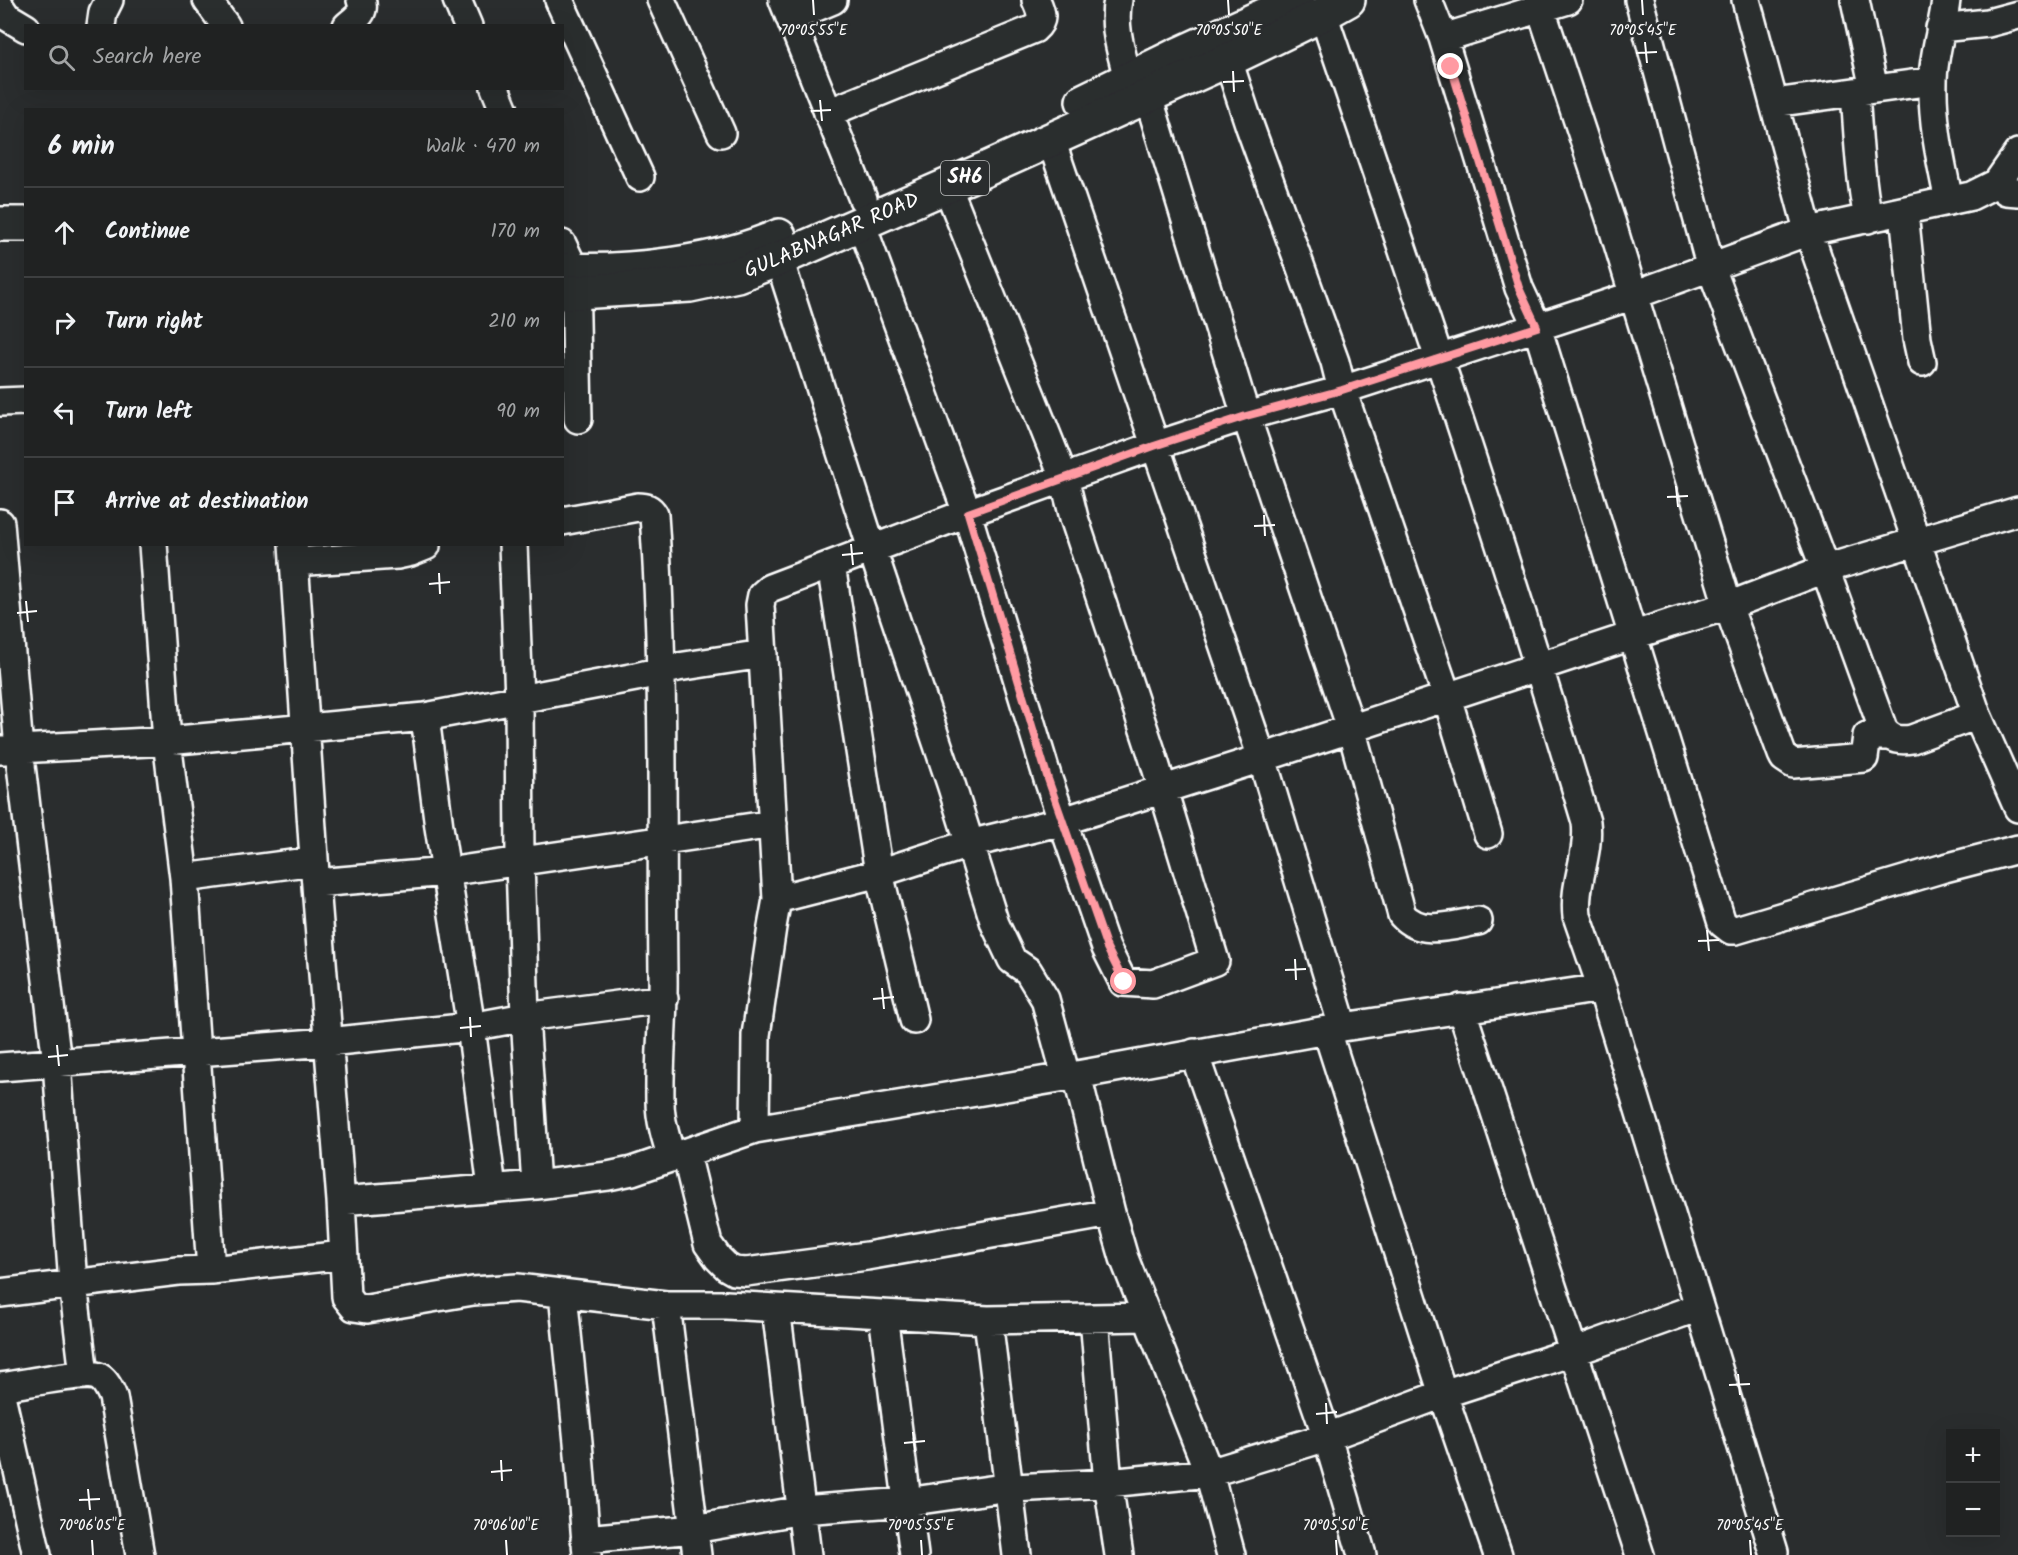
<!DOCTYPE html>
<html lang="en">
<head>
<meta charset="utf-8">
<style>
  :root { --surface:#202222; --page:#2d2f2f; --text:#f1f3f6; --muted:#a2a4a5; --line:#3d3f40 }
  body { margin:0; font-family:Kalam,sans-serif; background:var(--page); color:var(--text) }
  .controls { position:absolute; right:18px; bottom:18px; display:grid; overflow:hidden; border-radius:0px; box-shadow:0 6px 24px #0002 }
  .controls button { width:54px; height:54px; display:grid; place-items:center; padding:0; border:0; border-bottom:2px solid var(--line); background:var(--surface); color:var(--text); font:30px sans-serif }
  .stop { position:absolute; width:18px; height:18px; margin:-14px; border:4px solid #ff9aa2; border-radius:50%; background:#fff }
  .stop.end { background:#ff9aa2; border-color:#fff; box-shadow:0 2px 6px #0008 }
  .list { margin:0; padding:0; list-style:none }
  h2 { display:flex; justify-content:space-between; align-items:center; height:78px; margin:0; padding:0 24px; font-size:26px }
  h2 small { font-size:20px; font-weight:400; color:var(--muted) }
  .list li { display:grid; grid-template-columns:39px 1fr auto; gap:18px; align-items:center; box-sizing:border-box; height:90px; padding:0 24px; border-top:2px solid var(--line) }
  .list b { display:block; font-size:22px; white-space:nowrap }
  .list em { font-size:20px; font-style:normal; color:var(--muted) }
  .icon { flex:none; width:33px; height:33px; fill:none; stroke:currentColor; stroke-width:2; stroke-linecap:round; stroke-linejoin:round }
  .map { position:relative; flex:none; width:2018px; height:1555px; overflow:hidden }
  .search { position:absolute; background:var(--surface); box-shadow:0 6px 24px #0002; left:24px; top:24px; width:540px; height:66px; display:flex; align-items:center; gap:15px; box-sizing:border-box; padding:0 21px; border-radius:0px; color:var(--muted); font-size:22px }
  .panel { position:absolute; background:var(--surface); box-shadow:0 6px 24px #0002; left:24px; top:108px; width:540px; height:438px; border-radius:0px }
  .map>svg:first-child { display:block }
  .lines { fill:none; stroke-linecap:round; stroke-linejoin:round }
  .minor-casing { stroke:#fff; stroke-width:32 }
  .major-casing { stroke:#fff; stroke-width:38 }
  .minor { stroke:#2a2d2e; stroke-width:27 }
  .major { stroke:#2a2d2e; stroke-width:33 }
  .route { stroke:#ff9aa2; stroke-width:8 }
  .ticks { fill:none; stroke:#fff; stroke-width:2 }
  .labels { text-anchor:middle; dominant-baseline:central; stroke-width:5; stroke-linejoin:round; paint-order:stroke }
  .shield { fill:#2a2d2e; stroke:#bfc0c0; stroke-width:1.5 }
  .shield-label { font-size:20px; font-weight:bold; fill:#fff }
  .street-label { font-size:21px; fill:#fff; stroke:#2a2d2e }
  .ticks-label { font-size:15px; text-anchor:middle; fill:#fff; stroke:#2a2d2e; stroke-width:5; stroke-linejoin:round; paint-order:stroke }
</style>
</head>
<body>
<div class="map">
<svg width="2018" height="1555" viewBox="0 0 2018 1555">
  <rect width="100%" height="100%" fill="#2a2d2e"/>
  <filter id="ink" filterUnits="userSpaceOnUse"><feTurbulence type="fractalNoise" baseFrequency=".0167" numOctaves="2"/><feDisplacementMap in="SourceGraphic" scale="12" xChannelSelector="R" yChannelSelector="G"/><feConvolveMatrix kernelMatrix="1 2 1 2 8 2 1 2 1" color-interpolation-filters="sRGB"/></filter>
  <g filter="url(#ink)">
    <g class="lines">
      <defs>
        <path id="minor" d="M 207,0 L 226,26
          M 457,0 L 468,26
          M 559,0 L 640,177
          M 661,0 L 721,133
          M 783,0 L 863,199
          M 1118,0 C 1112,26 1122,54 1128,79
          M 1428,0 L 1443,38 L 1519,288 L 1537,327 L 1722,923 L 1731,930 L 1736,930 L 1941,869 L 2018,849
          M 1538,0 L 1611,221 L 1728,606 L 1782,754 L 1784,758 L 1793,764 L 1864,758 L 1867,736 L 1890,736
          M 1639,0 L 1710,265 L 1825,569 L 1883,729 C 1890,740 1900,741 1912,739 L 1977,715
          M 1746,0 L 1808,230 L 1977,715 L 2018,808
          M 1855,0 L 1874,89
          M 1946,0 C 1943,28 1933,54 1933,82 C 1932,123 1941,162 1949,201
          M 0,7 L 6,16 L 26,28
          M 1323,14 C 1414,282 1505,550 1586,822 C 1590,854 1573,884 1577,916 L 1602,988
          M 790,18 L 833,0
          M 101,26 L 103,12 L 109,0
          M 347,26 C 356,18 366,13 361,0
          M 1940,28 L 1988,23 L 2018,15
          M 1443,38 L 1568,0
          M 1228,60 L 1250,127 L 1335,362 L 1342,390 L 1447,697 L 1488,834
          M 495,88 L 504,110
          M 1855,92 C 1858,135 1860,177 1868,219
          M 1148,96 L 1246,416 L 1351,728 L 1402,915 C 1422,937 1452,925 1478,921
          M 1774,103 L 1933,81
          M 828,113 L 1034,29 C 1045,20 1041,11 1036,0
          M 1051,140 C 1120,346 1191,552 1262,758 L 1063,821 L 969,844 L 879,873 L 777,899 L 760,605 L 762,595 L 770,588 L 967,513 L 1154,446 L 1246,416 L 1342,390 L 1537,327 L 1634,295 L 1809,231 L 1971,196 L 1997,183 L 2018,153
          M 1997,183 L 2006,191 L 2018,192
          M 1904,212 L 1917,339 L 1922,362
          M 861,223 L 967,513 L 1048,779 L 1106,948 L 1123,982 L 1153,984 L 1215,961 L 1153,757 L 1074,518 L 1064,478 L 947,186
          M 562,244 L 575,271 L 578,419
          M 779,259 L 872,549 L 951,784 L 995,924 L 1012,960 L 1028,971 L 1045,999 L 1066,1076
          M 0,402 L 26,401
          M 562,521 L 638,507 C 646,507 650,508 654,515 C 665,667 661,821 663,973 C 664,1016 659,1058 660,1101 C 660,1120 666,1139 672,1158
          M 0,523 L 19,749 L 57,1063 L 73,1284 L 84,1375
          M 153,544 L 167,741 L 184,878 L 211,1270
          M 293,544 L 315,873 L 341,1201 L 346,1297 L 354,1307 L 367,1309 L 473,1291 L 517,1288 L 666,1305 L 726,1305 L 988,1320 L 1147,1317
          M 513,544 L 519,699 L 520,862 L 525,1017 L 536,1185
          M 294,562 L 397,555 L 411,552 L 426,546
          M 831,565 L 879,873 L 914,1020
          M 425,717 L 439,827 L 471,1027 L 492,1188
          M 0,750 L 167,741 L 425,717 L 636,677 L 678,667 L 763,654
          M 184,878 L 314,861
          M 316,883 L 447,872 L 773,824
          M 1461,1008 L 1640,1555
          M 1327,1031 L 1443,1394 L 1498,1555
          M 1194,1053 L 1327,1437 L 1362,1555
          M 0,1067 L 328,1042 L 471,1027 L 525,1017 L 664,999
          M 1077,1075 L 1111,1213 L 1124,1258 L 1209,1473 L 1231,1555
          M 755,1129 L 756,1035 L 772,927 L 777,899
          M 686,1154 L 708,1244 L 718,1258 L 727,1267 L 734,1271 L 746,1272 L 867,1256 L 1111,1213
          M 341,1201 L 536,1185 L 608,1176 L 632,1171 L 755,1129 L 1077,1075 L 1343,1027
          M 0,1293 L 178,1271 L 211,1270 L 343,1255
          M 563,1294 L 578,1442 L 587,1555
          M 666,1305 L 697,1555
          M 776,1308 L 807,1555
          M 883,1314 L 914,1555
          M 1094,1318 L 1108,1483 L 1119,1555
          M 988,1320 L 1017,1555
          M 0,1387 C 17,1385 88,1370 99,1377 C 106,1381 110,1390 113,1397 L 140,1555
          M 0,1391 L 37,1555
          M 585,1539 L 694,1529 L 802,1510 L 906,1502 L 996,1489 L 1108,1483 L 1209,1473 L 1327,1437 L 1443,1394 L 1573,1352 L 1699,1307
          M 1774,1552 L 1602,988 L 1343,1027 L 1262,758 L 1671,623 L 1728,606 L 1825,569 L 2018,511"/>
        <g id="major">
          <path d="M 1083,101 L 1173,57 L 1298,0"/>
          <path d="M 0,224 L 26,224"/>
          <path d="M 562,270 C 628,273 719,263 779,236"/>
          <path id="s1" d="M 562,293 L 690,285 L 737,275 L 779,259 L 986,169 L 1228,60 L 1323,14 L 1348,0"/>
        </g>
      </defs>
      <use href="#minor" class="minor-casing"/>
      <use href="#major" class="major-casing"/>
      <use href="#minor" class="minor"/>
      <use href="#major" class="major"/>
    </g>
  </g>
  <g class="lines" filter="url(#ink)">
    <path class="route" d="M 1124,982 L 1107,948 L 1048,779 L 968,513 L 1154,446 L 1246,416 L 1342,390 L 1537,327 L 1519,288 L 1451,67"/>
  </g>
  <path class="ticks" d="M 813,0 L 814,15M 1228,0 L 1229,15M 1642,0 L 1643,15M 1645,42 L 1647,63M 1636,53 L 1657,52M 1233,71 L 1234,92M 1223,82 L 1244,81M 820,100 L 822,121M 811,111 L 831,110M 1676,486 L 1678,507M 1667,497 L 1688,496M 1264,515 L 1265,536M 1254,526 L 1275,525M 851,544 L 853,565M 842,555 L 863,553M 439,573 L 440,594M 429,584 L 450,582M 26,601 L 28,622M 17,613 L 37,611M 1707,930 L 1709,951M 1698,941 L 1719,940M 1295,959 L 1296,980M 1285,970 L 1306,969M 882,988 L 884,1009M 873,999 L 894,997M 470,1017 L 471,1037M 460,1028 L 481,1026M 57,1045 L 59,1066M 48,1057 L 68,1055M 1738,1374 L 1740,1395M 1729,1385 L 1750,1384M 1326,1403 L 1327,1424M 1316,1414 L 1337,1412M 913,1432 L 915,1452M 904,1443 L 925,1441M 501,1460 L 502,1481M 491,1472 L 512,1470M 88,1489 L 90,1510M 79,1500 L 100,1499M 92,1540 L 93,1555M 506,1540 L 507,1555M 921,1540 L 922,1555M 1336,1540 L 1337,1555M 1750,1540 L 1751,1555"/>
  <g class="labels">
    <rect class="shield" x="941" y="161" width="48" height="34" rx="4.5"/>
    <g class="shield-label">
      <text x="965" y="178">SH6</text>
    </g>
    <g class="street-label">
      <text stroke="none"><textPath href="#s1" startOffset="279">GULABNAGAR ROAD</textPath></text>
    </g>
  </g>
  <g class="ticks-label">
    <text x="814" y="35">70°05'55"E</text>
    <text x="1229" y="35">70°05'50"E</text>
    <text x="1643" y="35">70°05'45"E</text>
    <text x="92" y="1530">70°06'05"E</text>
    <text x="506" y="1530">70°06'00"E</text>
    <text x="921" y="1530">70°05'55"E</text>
    <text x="1336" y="1530">70°05'50"E</text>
    <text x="1750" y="1530">70°05'45"E</text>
  </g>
</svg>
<div class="controls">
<button>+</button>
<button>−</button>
</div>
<div class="stop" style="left:1124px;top:982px"></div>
<div class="stop end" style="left:1451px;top:67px"></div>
<div class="search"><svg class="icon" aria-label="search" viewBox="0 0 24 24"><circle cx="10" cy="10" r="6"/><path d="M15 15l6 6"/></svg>Search here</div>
<section class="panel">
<h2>6 min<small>Walk · 470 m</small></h2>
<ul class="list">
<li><svg class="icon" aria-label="ahead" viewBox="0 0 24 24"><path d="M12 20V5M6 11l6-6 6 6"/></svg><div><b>Continue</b></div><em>170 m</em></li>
<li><svg class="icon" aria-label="right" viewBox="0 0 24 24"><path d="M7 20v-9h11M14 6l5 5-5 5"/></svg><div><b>Turn right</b></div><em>210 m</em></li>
<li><svg class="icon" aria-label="left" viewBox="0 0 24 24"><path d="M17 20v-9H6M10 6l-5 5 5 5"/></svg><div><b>Turn left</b></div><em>90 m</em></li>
<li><svg class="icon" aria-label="arrive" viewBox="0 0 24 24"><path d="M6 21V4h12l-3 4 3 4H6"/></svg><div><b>Arrive at destination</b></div></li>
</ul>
</section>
</div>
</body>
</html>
